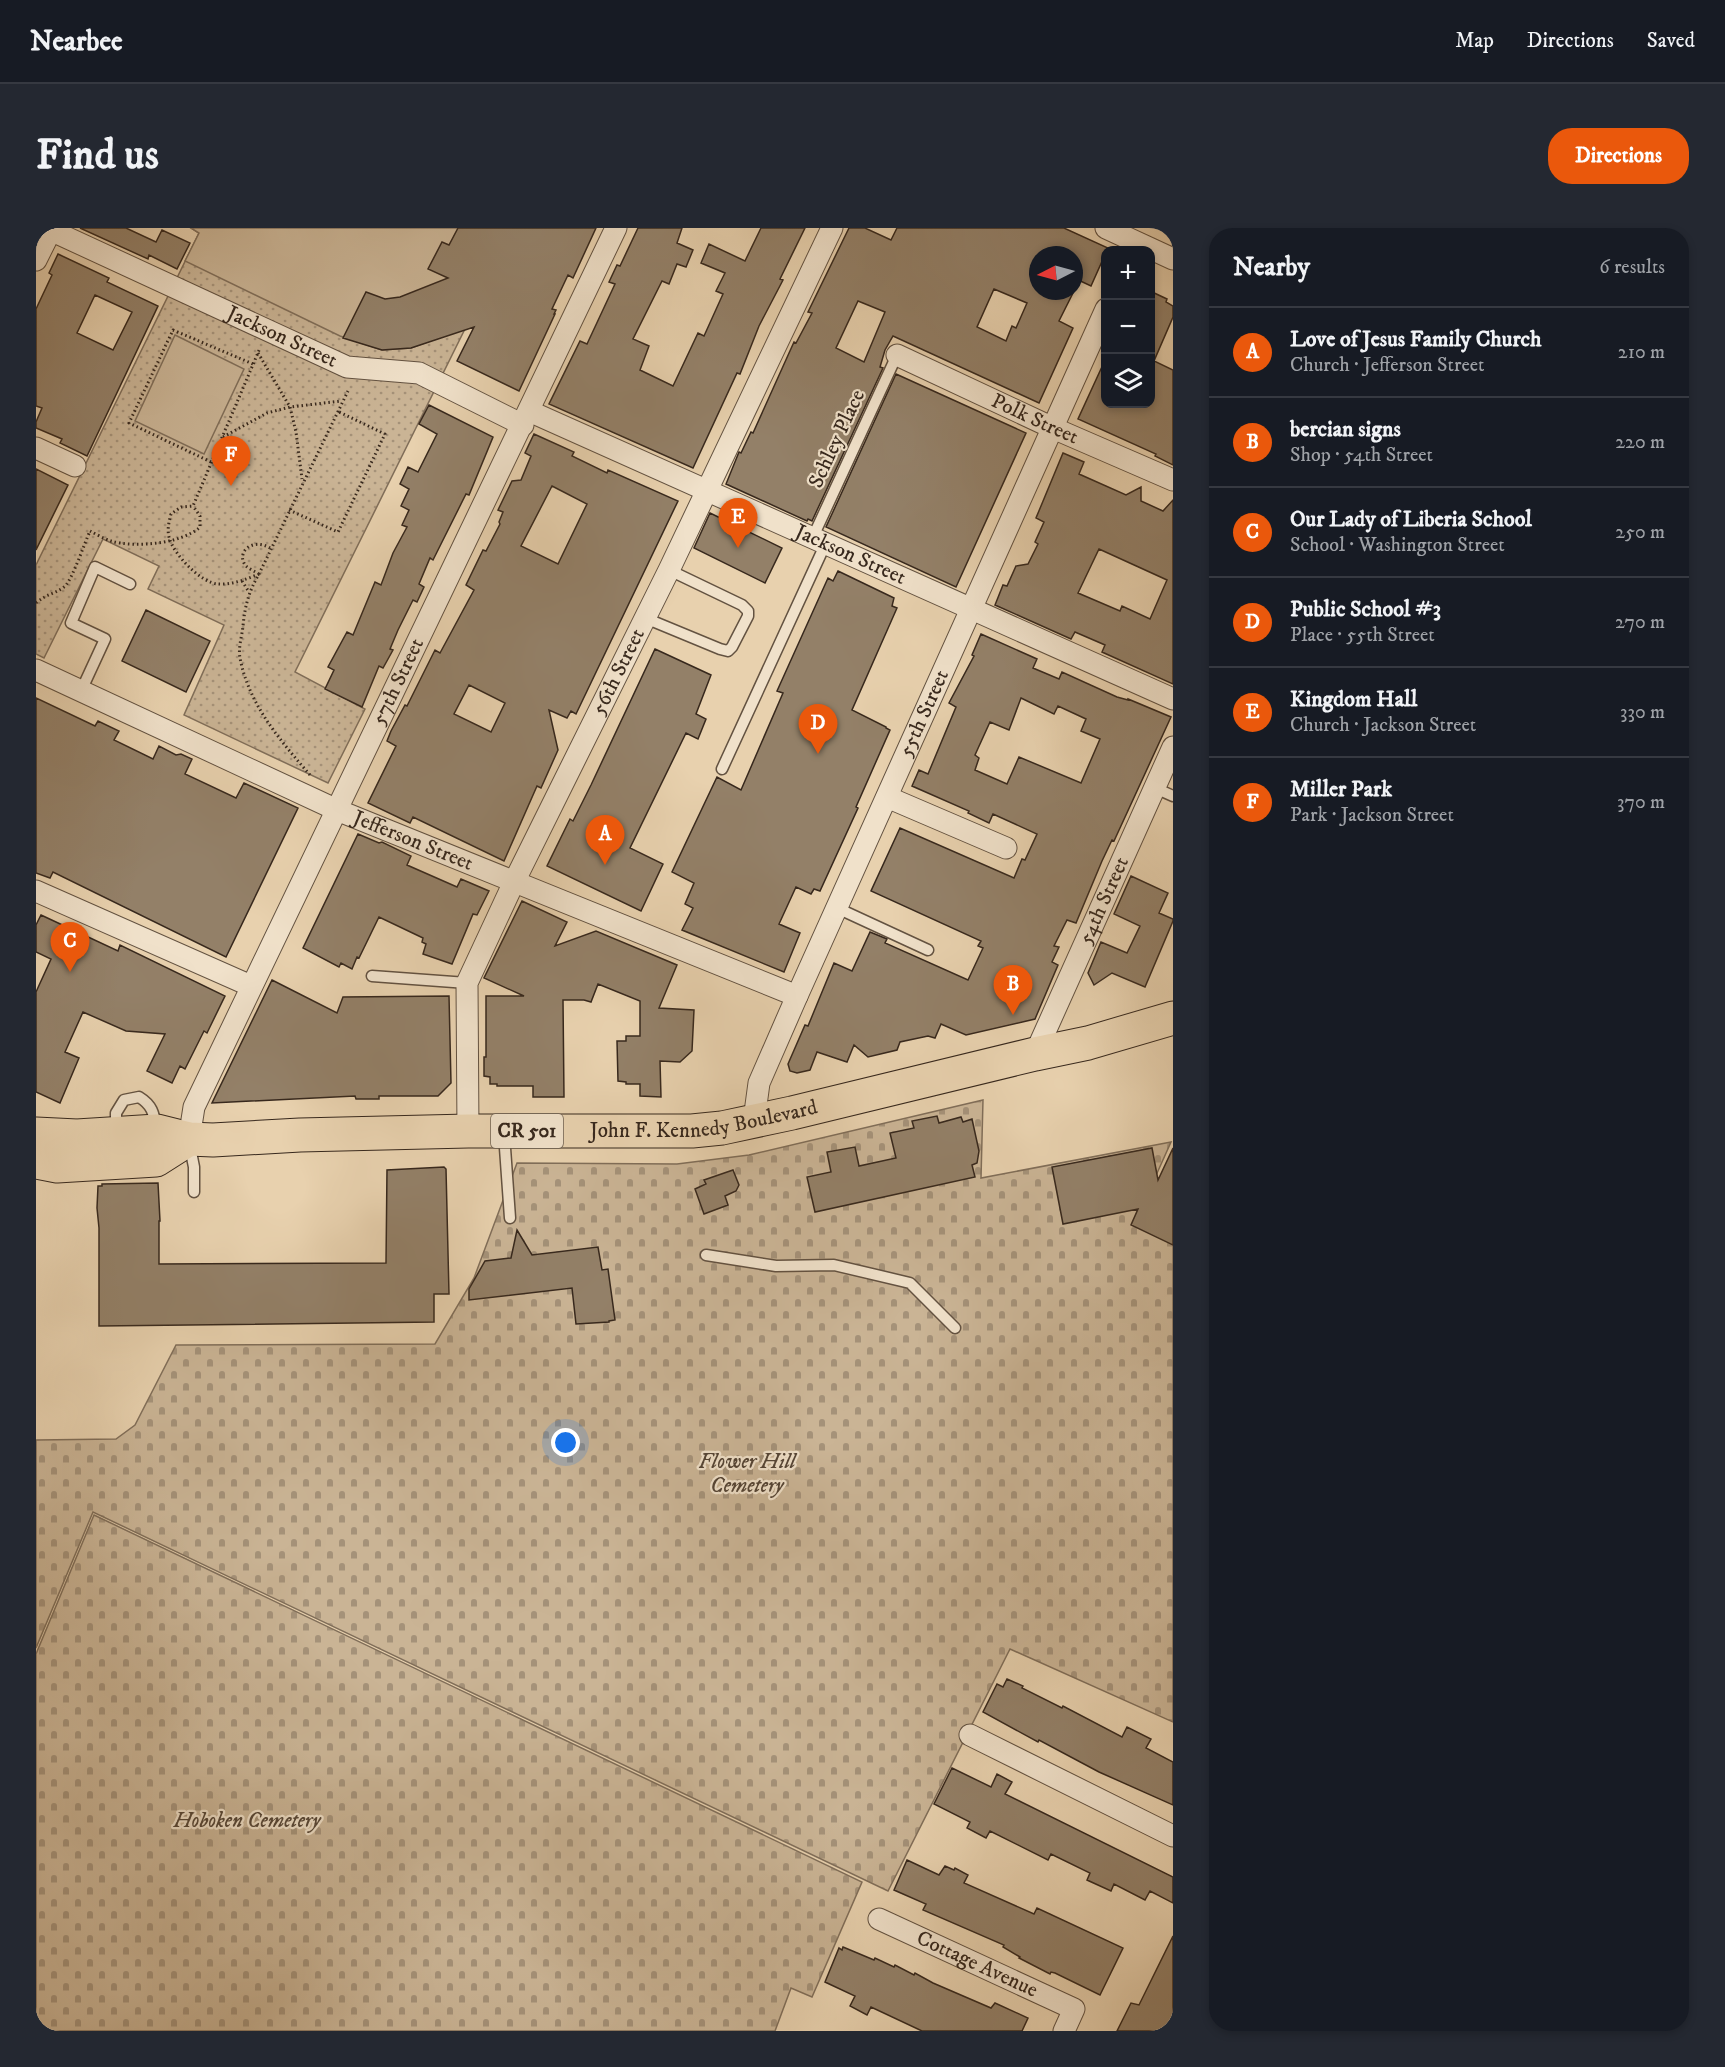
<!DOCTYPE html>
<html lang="en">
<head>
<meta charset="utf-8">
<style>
  :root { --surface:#171b24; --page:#242831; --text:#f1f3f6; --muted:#9ea1a6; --line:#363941; --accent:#ea580c }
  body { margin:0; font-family:"IM FELL DW Pica",serif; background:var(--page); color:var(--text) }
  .controls { position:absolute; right:18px; top:18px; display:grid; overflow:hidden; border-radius:12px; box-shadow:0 3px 9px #0003 }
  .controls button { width:54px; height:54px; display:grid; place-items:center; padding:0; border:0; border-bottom:2px solid var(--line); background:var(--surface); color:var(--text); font:30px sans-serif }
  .compass { position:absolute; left:993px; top:18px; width:54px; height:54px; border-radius:50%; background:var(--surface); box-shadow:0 3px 9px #0003; rotate:264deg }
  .you { position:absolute; left:530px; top:1215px; width:21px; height:21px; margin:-15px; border:4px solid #fff; border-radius:50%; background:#1a73e8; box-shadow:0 0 0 9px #1a73e833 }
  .badge { display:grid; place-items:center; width:39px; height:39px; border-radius:50%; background:var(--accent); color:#fff; font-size:20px; font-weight:700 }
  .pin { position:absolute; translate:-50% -50px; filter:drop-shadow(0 2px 3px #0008) }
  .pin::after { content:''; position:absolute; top:32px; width:21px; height:18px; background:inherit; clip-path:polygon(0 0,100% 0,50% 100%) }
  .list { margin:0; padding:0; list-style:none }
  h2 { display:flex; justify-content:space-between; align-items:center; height:78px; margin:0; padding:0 24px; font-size:26px }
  h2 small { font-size:20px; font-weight:400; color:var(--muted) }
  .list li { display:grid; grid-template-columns:39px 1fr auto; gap:18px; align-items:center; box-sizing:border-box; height:90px; padding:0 24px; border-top:2px solid var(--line) }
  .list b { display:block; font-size:22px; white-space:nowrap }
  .list p { margin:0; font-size:20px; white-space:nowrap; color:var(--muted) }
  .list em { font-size:20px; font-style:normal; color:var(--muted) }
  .icon { flex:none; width:33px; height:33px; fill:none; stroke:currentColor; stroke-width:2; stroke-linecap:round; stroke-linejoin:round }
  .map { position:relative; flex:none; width:1137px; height:1803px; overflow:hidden; border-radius:24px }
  header { display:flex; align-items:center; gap:36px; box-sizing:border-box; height:84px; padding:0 30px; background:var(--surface); border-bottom:2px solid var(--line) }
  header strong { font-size:28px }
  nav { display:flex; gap:33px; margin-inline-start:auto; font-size:21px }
  .intro { display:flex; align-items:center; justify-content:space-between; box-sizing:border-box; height:144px; padding:0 36px }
  h1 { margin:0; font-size:42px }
  .button { padding:15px 27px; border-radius:24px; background:var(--accent); color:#fff; font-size:21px; font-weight:700 }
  main { display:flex; gap:36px; padding:0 36px }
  aside { flex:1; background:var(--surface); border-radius:24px; box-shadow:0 3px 9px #0003 }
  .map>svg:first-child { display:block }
  .grass { fill:url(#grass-dots); stroke:#806e59; stroke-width:1.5 }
  .cemetery { fill:url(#cemetery-stones); stroke:#806e59; stroke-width:1.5 }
  .garden { fill:#cab495; stroke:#806e59; stroke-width:1.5 }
  .building { fill:#938068; stroke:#37281d; stroke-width:1.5; fill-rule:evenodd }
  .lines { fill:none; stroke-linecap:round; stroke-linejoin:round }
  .lane-casing { stroke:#635241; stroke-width:13 }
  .street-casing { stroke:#635241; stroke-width:23 }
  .primary-casing { stroke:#37281d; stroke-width:35 }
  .path { stroke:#37281d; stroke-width:3; stroke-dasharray:1.5 3; stroke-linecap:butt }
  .lane { stroke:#f0e1ca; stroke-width:10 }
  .street { stroke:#f0e1ca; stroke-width:21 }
  .primary { stroke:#e8d1ae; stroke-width:33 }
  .labels { text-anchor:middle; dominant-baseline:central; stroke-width:4.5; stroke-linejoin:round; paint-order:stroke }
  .shield { fill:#f0e1ca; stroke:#6e6051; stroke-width:1.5 }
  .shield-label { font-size:20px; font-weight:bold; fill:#37281d }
  .street-label { font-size:21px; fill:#37281d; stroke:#f0e1ca }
  .park-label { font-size:21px; font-style:italic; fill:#544435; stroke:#f0e1ca }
</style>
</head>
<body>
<header>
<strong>Nearbee</strong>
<nav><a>Map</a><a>Directions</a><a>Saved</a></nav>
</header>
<div class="intro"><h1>Find us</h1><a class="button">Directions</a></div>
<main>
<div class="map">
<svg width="1137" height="1803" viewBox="0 0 1137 1803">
  <defs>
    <pattern id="grass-dots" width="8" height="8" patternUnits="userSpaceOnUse" patternTransform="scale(1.5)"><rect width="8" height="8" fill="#cab495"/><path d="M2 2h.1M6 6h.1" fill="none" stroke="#a59279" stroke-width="1.8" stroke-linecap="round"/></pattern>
    <pattern id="cemetery-stones" width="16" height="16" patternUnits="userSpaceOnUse" patternTransform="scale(1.5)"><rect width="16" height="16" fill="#cab495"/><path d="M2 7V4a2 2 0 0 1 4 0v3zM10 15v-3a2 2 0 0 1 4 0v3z" fill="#a59279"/></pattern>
  </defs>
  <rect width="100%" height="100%" fill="#e8d1ae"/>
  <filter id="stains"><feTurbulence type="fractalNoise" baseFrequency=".00333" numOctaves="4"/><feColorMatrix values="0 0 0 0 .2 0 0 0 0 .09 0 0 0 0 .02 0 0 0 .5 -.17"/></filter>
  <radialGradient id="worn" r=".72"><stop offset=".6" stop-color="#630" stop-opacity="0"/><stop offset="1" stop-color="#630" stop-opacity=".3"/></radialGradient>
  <path class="grass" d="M 155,0 L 479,0 L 259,444 L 329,481 L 292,555 L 148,487 L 188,397 L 112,361 L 123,338 L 67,311 L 8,430 L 0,426 L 0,337 L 163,5 Z"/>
  <path class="cemetery" d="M 947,872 L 945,950 L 1135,914 L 1113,963 L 1137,973 L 1137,1494 L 974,1421 L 852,1663 L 57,1284 L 0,1420 L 0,1212 L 80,1211 L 99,1197 L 140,1117 L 399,1116 L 438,1050 L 481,935 L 641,936 L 713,927 Z
    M 58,1287 L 826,1654 L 776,1769 L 755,1760 L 739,1803 L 0,1803 L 0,1426 Z"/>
  <path class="garden" d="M 155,0 L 477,0 L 406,109 L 375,120 L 346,122 L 304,108 L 149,33 L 163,5 Z
    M 139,107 L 208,141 L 168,226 L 99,193 Z"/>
  <path class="building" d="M 44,0 L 90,0 L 120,14 L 126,2 L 154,15 L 141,41 L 113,27 L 112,31 Z
    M 422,0 L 560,0 L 537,50 L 532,47 L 516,81 L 520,82 L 518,86 L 519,86 L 483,163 L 421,133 L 438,99 L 375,120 L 346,122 L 307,110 L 330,64 L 349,71 L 364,69 L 412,50 L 392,41 L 406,14 L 413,17 Z
    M 602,0 L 646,0 L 641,15 L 657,22 L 650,39 L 641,36 L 633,56 L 626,53 L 597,111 L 613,118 L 604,142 L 637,158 L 662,105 L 668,108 L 687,66 L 680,63 L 689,45 L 665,35 L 673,16 L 709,33 L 725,0 L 769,0 L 744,51 L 747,52 L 723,98 L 704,146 L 701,145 L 657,240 L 513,176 L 544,113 L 551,116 L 579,56 L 573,54 L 581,37 L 584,38 Z
    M 813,0 L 829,0 L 855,12 L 861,0 L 1028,0 L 1072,20 L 1055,58 L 1038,50 L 1038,27 L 1002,27 L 1002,63 L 1038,63 L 1023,93 L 1037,100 L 1003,175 L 857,108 L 849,122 L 844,139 L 847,140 L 776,293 L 772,291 L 771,293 L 690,256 L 703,224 L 705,225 L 715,204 L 717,205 L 758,114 L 760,115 L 776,85 L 772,84 ZM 958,61 L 991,75 L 980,100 L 976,98 L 970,113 L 941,99 ZM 822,73 L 849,84 L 828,134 L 800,120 Z
    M 22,26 L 73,50 L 71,54 L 122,78 L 51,228 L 24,215 L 26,211 L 0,200 L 0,194 L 6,180 L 0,178 L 0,81 L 16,47 L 13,45 ZM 59,67 L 96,84 L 77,122 L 41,105 Z
    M 1114,63 L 1131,71 L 1130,74 L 1137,78 L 1137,89 L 1118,133 L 1137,142 L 1137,237 L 1119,228 L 1120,226 L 1042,191 L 1070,130 L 1070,176 L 1114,176 Z
    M 860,146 L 990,205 L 920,359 L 790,299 Z
    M 393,177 L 457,209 L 433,267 L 430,266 L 397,332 L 394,330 L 383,356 L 388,359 L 381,374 L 377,372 L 362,402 L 354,421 L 357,422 L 347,440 L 343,438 L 326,479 L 289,461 L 298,442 L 292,439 L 311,404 L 317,407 L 339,354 L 345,357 L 357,325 L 371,299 L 366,297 L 373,282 L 365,278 L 373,261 L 364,256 L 372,239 L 382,244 L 401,206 L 383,196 Z
    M 498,206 L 538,224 L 536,228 L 571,245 L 572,242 L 642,273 L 540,486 L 535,483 L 531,490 L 513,482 L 522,522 L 505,560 L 501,558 L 468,633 L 377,589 L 374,595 L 332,575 L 360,518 L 351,513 L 355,503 L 369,477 L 371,478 L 399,422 L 404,425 L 438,362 L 430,357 L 447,322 L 450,323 L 464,296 L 463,294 L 467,284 L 462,282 L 476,253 L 485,252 L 495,228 L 489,225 ZM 516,258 L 551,276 L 522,336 L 485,318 ZM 433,457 L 469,475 L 455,504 L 418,486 Z
    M 1027,225 L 1048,234 L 1043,246 L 1090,267 L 1105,259 L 1105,273 L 1127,283 L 1137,272 L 1137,456 L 1066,424 L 1069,417 L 1039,404 L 1035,411 L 959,377 L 967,357 L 971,358 L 980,338 L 992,336 L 1002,316 L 999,314 L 1008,294 L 1000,290 ZM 1063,321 L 1131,352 L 1114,391 L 1086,378 L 1084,383 L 1042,365 Z
    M 0,241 L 32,257 L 0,322 Z
    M 674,285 L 746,320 L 729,355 L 658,320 Z
    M 802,343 L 858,370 L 856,378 L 861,380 L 816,482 L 850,499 L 850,500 L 854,502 L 820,579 L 822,580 L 784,663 L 778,661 L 775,666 L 760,659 L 743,696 L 764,705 L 748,744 L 646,702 L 657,680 L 649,676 L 658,655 L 636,644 L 681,549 L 705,562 L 747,465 L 741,463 L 792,350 L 797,353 Z
    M 110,382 L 174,413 L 150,464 L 86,433 Z
    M 945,406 L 1001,431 L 997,440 L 1023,451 L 1026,444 L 1081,469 L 1092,472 L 1092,471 L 1135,489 L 1078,613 L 1076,612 L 1066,633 L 1040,695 L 1031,692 L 1018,718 L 1023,719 L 1016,734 L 1022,737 L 999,791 L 930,807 L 905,796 L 899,810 L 892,808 L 864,814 L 861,822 L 832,829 L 818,817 L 811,834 L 781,824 L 774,842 L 761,845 L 754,843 L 752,836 L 769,797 L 772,798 L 798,735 L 816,743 L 834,704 L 851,711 L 849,715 L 932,752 L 947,720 L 942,718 L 945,713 L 835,663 L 864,600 L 978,650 L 986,631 L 989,632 L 1001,606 L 957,586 L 953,595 L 932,585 L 933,583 L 876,558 L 883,542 L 892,546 L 920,479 L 913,475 L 938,428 L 936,427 ZM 985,470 L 1018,486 L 1022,478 L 1050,491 L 1045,503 L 1064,511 L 1045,555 L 983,529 L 971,556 L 939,542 L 943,530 L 939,527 L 954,494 L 973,502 Z
    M 619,421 L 675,447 L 660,486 L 670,491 L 662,511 L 650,505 L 594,620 L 627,636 L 605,683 L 511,638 L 534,591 L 537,593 L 555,557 Z
    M 0,470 L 59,498 L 62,493 L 83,503 L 78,512 L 117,531 L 123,518 L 140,527 L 145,526 L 156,531 L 149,546 L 200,570 L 208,555 L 262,580 L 190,729 L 17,644 L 14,650 L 0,645 Z
    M 322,606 L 343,615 L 346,614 L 375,628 L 371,637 L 421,659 L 425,651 L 453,663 L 441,687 L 437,686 L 416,736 L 387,726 L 390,716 L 386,714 L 387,710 L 343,689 L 323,730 L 321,729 L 316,741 L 305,735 L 303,739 L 267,720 Z
    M 1095,648 L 1132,665 L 1123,685 L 1137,691 L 1137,693 L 1109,759 L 1076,745 L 1058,757 L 1052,745 L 1065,714 L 1091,725 L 1104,698 L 1078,686 Z
    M 486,673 L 531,694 L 519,718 L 560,703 L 641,737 L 623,780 L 658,782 L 656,823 L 644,834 L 624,833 L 625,869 L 604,868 L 604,856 L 590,856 L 590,854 L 582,853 L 581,813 L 590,813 L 590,808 L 604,808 L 604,773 L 562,756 L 555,774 L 548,772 L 527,772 L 528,869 L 497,869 L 497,858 L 461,858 L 461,856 L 454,856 L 454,849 L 448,848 L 448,829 L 450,829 L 450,768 L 488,768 L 448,750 Z
    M 5,687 L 82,723 L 84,717 L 189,768 L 171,805 L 168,803 L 149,841 L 144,838 L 136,855 L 111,843 L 129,806 L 90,803 L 47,784 L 29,824 L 43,830 L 24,875 L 0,864 L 0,764 L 15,731 L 0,724 L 0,697 Z
    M 236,752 L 301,785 L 307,769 L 413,768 L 415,855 L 402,868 L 343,868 L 343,871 L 320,871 L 319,868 L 176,875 Z
    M 901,888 L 903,895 L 925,889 L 927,894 L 936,891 L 943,923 L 941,935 L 936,937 L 939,949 L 779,984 L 771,949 L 795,944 L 791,924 L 819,919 L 823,938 L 860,930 L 854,905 L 878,900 L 876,893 Z
    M 1116,920 L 1122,952 L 1137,920 L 1137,1017 L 1095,997 L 1102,981 L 1027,996 L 1016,939 Z
    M 408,939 L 410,941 L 413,1066 L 398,1066 L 398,1094 L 63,1098 L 63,1000 L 61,980 L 62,958 L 66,958 L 66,956 L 122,955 L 124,993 L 123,993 L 123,1036 L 350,1035 L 351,942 Z
    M 697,942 L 703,957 L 700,963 L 689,968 L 692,977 L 668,986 L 659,961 L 670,956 L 668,952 Z
    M 481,1002 L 496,1027 L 562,1019 L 566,1042 L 572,1041 L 579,1092 L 573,1093 L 573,1094 L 540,1096 L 536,1060 L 433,1072 L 433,1061 L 449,1033 L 475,1030 Z
    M 971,1451 L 987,1458 L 986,1460 L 1026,1480 L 1027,1478 L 1086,1509 L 1091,1499 L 1115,1511 L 1110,1520 L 1137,1534 L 1137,1577 L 1063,1544 L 1003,1512 L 1002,1514 L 947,1484 L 961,1456 L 967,1459 Z
    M 916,1540 L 955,1559 L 961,1546 L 976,1554 L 969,1566 L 1137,1649 L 1137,1675 L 1114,1663 L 1109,1672 L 1078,1656 L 1075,1663 L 1051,1652 L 1054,1645 L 1015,1626 L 1012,1632 L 954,1603 L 950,1610 L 931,1600 L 934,1594 L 898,1576 Z
    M 871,1632 L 903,1647 L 909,1638 L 918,1642 L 919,1640 L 932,1647 L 928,1655 L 998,1686 L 1001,1680 L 1087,1720 L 1064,1767 L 1019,1745 L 1015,1744 L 1014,1746 L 983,1730 L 984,1729 L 967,1719 L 968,1717 L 887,1682 L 890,1676 L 858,1662 Z
    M 1137,1708 L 1137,1803 L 1081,1803 L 1095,1775 L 1103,1777 Z
    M 807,1719 L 838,1732 L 839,1730 L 858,1739 L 859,1737 L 878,1747 L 879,1745 L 897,1755 L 955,1780 L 959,1775 L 992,1790 L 986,1803 L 886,1803 L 835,1779 L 831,1787 L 814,1778 L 819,1768 L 789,1754 L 803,1720 L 806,1722 Z"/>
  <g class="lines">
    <defs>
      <path id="lane" d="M 776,311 L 861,127
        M 609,390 L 684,421 L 692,423 L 696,419 L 712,388 L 712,383 L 706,377 L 633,342
        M 45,463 L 69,411 L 35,395 L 59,339 L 94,356
        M 686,541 L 789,317
        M 1119,560 L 1137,568
        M 801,680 L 892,722
        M 336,748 L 431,755
        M 80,903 L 80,885 L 88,872 L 103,869 C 116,877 118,885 120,900
        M 468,906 L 474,990
        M 153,914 L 158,939 L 158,964
        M 670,1027 L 740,1038 L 798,1037 L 874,1055 L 919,1100"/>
      <g id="street">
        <path id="s1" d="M 10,0 L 311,139 L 383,145 L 487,197"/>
        <path d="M 1070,0 L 1137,31"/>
        <path d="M 0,32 L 16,0"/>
        <path id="s2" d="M 861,127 L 1017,200 L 1137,252"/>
        <path id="s3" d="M 493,183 L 1137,471"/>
        <path d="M 0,220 L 39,238"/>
        <path id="s4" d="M 0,442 L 301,582 L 761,768"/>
        <path d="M 851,569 L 970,620"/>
        <path d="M 0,663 L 215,758"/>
        <path id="s5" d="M 999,826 L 1137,519"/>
        <path id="s6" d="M 718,892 L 723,855 L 761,768 L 1070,81"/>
        <path id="s7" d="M 432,903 L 431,755 L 478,654 L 633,342 L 796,0"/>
        <path id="s8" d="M 153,911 L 158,879 L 580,0"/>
        <path d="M 934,1507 L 1137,1608"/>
        <path id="s9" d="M 843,1691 L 1038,1781 L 1028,1803"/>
      </g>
      <g id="primary">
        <path id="s10" d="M 0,906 L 41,908 L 121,903 L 153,911 L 177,912 L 264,907 L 432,903 L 656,903 L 686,900 L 756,885 L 999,826 L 1052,815 L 1137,790"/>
        <path d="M 0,934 L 21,938 L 120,932 L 153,911"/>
      </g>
    </defs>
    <use href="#lane" class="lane-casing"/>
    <use href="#street" class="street-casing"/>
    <use href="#primary" class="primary-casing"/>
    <path class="path" d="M 222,125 L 254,179 L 260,204 L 266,251
      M 187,209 L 231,185 L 254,179 L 305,173
      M 175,234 L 93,195 L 137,102 L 217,136
      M 253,282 L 302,304 L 349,206 L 301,183
      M 223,346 C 211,351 196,357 182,356 C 165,355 137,326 133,309 C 131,301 133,294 135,286 L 145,279 L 157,278 L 224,120
      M 223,346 C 220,344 213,341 210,338 C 199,325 216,309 234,320
      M 206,353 L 213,364
      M 0,375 C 10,366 19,366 28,359 C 35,355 49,314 54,303 C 60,306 68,311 75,313 C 98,320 146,316 164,299 L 164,288 L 157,278
      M 274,547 C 244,512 213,477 204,430 C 202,420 206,408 207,398 C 209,377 213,363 223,346 L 312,163"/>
    <use href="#lane" class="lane"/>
    <use href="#street" class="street"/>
    <use href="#primary" class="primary"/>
  </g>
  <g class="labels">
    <rect class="shield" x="455" y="886" width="72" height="34" rx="4.5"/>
    <g class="shield-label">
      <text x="491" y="903">CR 501</text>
    </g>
    <g class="street-label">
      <text stroke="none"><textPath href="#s1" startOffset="260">Jackson Street</textPath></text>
      <text stroke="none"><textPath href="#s2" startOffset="152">Polk Street</textPath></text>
      <text transform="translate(801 211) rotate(-65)">Schley Place</text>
      <text stroke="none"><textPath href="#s3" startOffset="352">Jackson Street</textPath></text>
      <text stroke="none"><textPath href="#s7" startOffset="494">56th Street</textPath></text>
      <text stroke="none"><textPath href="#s8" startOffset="504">57th Street</textPath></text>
      <text stroke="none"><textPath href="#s6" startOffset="442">55th Street</textPath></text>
      <text stroke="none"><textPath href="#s4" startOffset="414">Jefferson Street</textPath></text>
      <text stroke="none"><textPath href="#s5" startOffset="168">54th Street</textPath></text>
      <text stroke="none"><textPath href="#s10" startOffset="670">John F. Kennedy Boulevard</textPath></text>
      <text stroke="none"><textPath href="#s9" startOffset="108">Cottage Avenue</textPath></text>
    </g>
    <g class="park-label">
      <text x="711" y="1234">Flower Hill<tspan x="711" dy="24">Cemetery</tspan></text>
      <text x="211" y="1593">Hoboken Cemetery</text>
    </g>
  </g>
  <rect width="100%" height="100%" filter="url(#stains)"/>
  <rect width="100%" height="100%" fill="url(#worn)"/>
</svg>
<div class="controls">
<button>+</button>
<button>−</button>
<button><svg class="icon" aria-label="layers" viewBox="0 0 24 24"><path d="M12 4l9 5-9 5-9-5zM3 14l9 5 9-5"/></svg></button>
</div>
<svg class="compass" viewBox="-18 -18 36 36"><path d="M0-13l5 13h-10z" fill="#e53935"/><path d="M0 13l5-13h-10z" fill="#9ea1a6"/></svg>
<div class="you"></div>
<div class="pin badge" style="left:569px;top:637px">A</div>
<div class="pin badge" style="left:977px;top:787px">B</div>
<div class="pin badge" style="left:34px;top:744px">C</div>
<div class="pin badge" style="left:782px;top:526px">D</div>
<div class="pin badge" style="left:702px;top:320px">E</div>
<div class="pin badge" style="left:195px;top:258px">F</div>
</div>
<aside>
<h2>Nearby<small>6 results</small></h2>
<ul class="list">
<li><span class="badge">A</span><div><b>Love of Jesus Family Church</b><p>Church · Jefferson Street</p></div><em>210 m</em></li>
<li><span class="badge">B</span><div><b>bercian signs</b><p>Shop · 54th Street</p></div><em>220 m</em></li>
<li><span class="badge">C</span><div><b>Our Lady of Liberia School</b><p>School · Washington Street</p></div><em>250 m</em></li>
<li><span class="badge">D</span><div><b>Public School #3</b><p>Place · 55th Street</p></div><em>270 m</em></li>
<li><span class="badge">E</span><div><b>Kingdom Hall</b><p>Church · Jackson Street</p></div><em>330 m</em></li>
<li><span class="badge">F</span><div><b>Miller Park</b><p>Park · Jackson Street</p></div><em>370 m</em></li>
</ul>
</aside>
</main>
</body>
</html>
